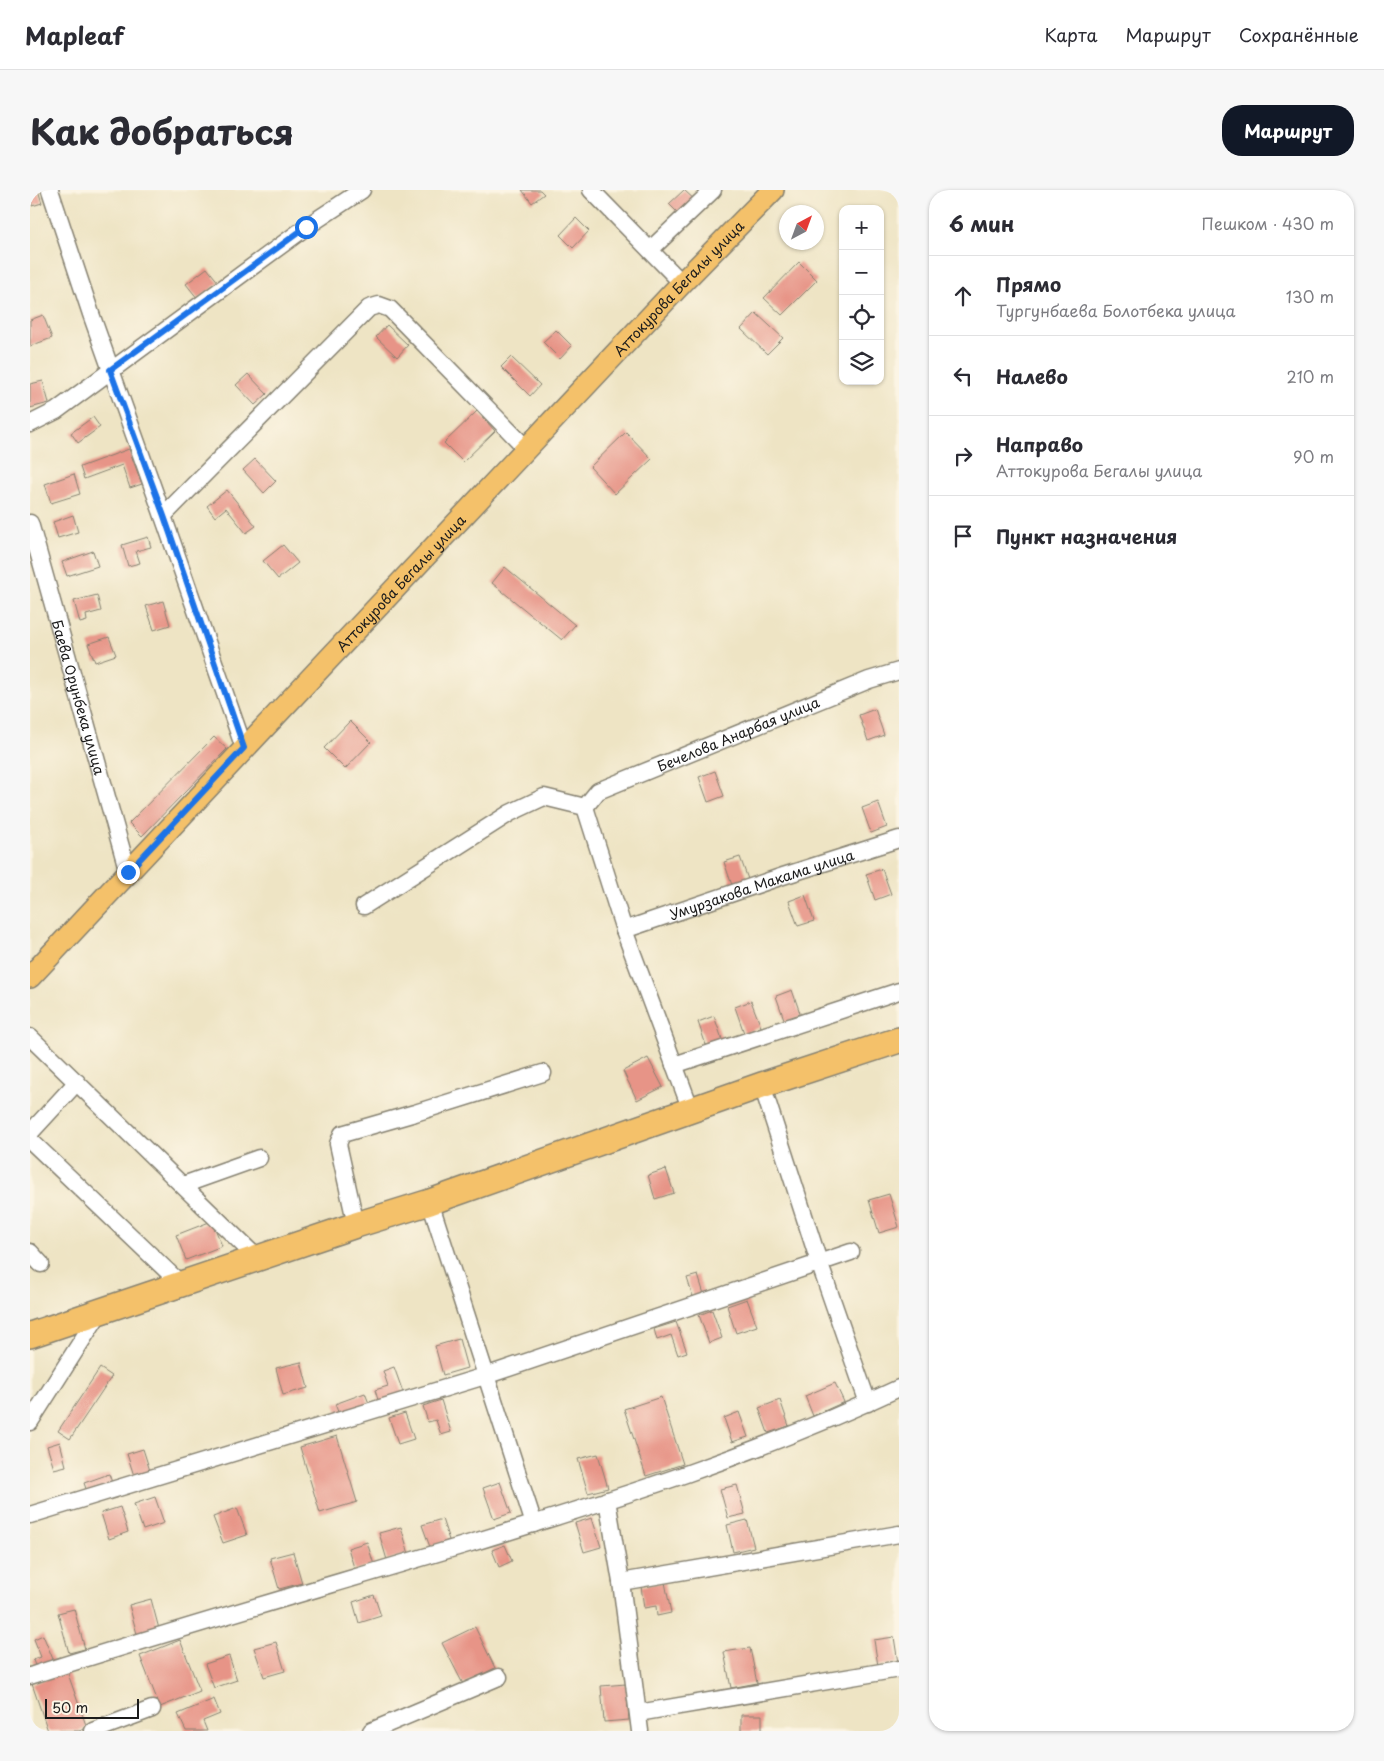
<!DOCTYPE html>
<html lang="ru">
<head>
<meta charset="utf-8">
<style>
  :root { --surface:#fff; --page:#f7f7f7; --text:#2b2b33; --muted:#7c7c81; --line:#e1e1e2; --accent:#111827 }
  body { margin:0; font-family:"Playpen Sans",sans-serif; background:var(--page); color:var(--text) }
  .controls { position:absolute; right:15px; top:15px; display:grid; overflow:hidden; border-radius:10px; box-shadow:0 1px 4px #0004 }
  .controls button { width:45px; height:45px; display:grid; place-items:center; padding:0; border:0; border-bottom:1px solid var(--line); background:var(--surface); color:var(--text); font:25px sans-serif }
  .compass { position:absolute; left:749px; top:15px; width:45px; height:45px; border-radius:50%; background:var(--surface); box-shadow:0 1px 4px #0004; rotate:41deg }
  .scale { position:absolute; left:15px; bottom:12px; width:94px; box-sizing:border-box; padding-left:5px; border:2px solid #1c1c1c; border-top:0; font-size:14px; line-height:18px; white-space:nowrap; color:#1c1c1c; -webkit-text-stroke:4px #fcf5e5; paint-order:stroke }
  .stop { position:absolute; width:15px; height:15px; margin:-11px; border:4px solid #1a73e8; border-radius:50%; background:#fff }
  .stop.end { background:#1a73e8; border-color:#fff; box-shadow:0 1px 5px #0008 }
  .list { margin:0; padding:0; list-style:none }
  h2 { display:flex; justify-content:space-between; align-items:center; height:65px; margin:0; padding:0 20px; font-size:21px }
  h2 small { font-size:16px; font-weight:400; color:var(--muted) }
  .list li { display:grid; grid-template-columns:32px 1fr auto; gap:15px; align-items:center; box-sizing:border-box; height:80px; padding:0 20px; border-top:1px solid var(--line) }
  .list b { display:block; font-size:19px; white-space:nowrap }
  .list p { margin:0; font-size:16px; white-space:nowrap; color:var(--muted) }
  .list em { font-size:16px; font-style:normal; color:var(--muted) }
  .icon { flex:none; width:28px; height:28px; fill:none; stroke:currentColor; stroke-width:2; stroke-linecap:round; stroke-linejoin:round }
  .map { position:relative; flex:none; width:869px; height:1541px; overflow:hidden; border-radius:20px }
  header { display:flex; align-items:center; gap:30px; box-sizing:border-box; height:70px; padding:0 25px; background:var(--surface); border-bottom:1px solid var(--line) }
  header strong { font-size:24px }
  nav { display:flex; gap:28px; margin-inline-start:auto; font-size:18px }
  .intro { display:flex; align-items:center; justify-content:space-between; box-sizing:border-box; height:120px; padding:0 30px }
  h1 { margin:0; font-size:35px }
  .button { padding:12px 22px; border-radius:20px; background:var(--accent); color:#fff; font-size:18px; font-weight:700 }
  main { display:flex; gap:30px; padding:0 30px }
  aside { flex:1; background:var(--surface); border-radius:20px; box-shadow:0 1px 4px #0004 }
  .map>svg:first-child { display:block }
  .building { fill:#e79487 }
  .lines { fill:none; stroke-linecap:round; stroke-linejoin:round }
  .minor-casing { stroke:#858070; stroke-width:19 }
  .major-casing { stroke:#858070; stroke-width:24 }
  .highway-casing { stroke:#858070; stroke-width:28 }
  .minor { stroke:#fff; stroke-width:16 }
  .major { stroke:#f4c16a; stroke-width:21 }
  .highway { stroke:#f4c16a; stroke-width:25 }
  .route { stroke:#1a73e8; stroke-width:6 }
  .labels { text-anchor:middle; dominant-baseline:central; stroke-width:4; stroke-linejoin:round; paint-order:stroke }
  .street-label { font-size:14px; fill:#1c1c1c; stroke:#fcf5e5 }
</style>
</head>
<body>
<header>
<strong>Mapleaf</strong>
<nav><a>Карта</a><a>Маршрут</a><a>Сохранённые</a></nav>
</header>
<div class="intro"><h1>Как добраться</h1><a class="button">Маршрут</a></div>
<main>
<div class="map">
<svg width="869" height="1541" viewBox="0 0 869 1541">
  <rect width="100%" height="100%" fill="#fcf5e5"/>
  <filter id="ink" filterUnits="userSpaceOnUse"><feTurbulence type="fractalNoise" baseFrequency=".02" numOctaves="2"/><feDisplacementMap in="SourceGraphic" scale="10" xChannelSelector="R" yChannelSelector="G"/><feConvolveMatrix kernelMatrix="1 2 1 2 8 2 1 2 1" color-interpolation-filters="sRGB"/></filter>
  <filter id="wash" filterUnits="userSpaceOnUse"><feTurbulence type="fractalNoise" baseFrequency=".0096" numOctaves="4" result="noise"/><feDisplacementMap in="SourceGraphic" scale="20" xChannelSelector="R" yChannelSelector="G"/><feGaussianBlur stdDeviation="1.12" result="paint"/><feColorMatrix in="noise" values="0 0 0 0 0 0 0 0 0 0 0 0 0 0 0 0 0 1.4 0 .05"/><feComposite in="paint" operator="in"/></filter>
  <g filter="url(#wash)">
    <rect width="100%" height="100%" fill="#eee4c4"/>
    <g id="blocks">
      <path class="building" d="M 0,0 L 8,0 L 12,13 L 2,16 Z
        M 492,0 L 510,0 L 514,4 L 502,13 Z
        M 654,0 L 667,12 L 652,27 L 639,14 Z
        M 546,28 L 559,41 L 543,58 L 530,45 Z
        M 769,72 L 787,90 L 752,125 L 734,108 Z
        M 177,78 L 189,93 L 168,109 L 156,94 Z
        M 726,123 L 753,148 L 737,164 L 711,139 Z
        M 13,125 L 22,148 L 0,156 L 0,130 Z
        M 357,135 L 378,155 L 367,167 L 346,147 Z
        M 526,140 L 542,156 L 530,169 L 513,152 Z
        M 481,167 L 510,195 L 500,206 L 471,177 Z
        M 218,184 L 237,204 L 225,215 L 206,195 Z
        M 13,191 L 19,213 L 0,218 L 0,194 Z
        M 447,221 L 465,241 L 433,272 L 414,253 Z
        M 63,227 L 70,237 L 48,253 L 41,243 Z
        M 596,242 L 622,269 L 585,304 L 560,277 Z
        M 99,259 L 112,294 L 100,298 L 92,275 L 54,289 L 50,277 Z
        M 225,269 L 246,291 L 234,303 L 213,280 Z
        M 44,284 L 50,304 L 21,313 L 15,294 Z
        M 197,300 L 226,336 L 216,343 L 196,318 L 185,327 L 177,316 Z
        M 43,325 L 48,342 L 28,348 L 23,332 Z
        M 118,347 L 121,357 L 106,361 L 110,373 L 98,376 L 92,355 Z
        M 253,355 L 268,373 L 248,389 L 233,371 Z
        M 63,361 L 68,376 L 37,386 L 32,372 Z
        M 475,377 L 545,435 L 532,450 L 462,393 Z
        M 67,405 L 71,421 L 56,425 L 57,431 L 50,433 L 44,411 Z
        M 133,411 L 140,435 L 124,440 L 116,416 Z
        M 79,447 L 86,465 L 65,472 L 58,454 Z
        M 845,519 L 854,545 L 838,551 L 829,525 Z
        M 320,531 L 341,552 L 315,579 L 294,558 Z
        M 184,547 L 197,559 L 112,646 L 99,633 Z
        M 685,581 L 694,606 L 678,612 L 669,587 Z
        M 848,612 L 857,637 L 841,643 L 832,618 Z
        M 710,667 L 719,692 L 703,698 L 694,672 Z
        M 852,679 L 861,704 L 845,710 L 836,684 Z
        M 775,705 L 784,731 L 768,736 L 759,711 Z
        M 762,800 L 771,826 L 755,832 L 746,806 Z
        M 721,811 L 731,837 L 714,843 L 705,817 Z
        M 684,826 L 693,852 L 677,858 L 668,832 Z
        M 618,868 L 633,897 L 607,910 L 593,881 Z
        M 636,979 L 644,1003 L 625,1009 L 618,985 Z
        M 859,1004 L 869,1037 L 849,1043 L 839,1010 Z
        M 182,1031 L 192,1056 L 156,1070 L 146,1045 Z
        M 668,1085 L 674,1104 L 663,1107 L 657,1088 Z
        M 717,1109 L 727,1136 L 706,1143 L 697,1116 Z
        M 682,1120 L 692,1148 L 679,1153 L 669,1125 Z
        M 646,1132 L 657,1162 L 648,1165 L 641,1145 L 627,1150 L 624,1139 Z
        M 429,1149 L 437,1178 L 413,1185 L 405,1156 Z
        M 271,1172 L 278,1198 L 253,1205 L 246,1178 Z
        M 364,1177 L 374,1205 L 349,1213 L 345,1200 L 358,1196 L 353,1181 Z
        M 70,1178 L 82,1186 L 40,1249 L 28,1241 Z
        M 805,1193 L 814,1212 L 783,1226 L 775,1206 Z
        M 335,1203 L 340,1216 L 310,1227 L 305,1214 Z
        M 631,1207 L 653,1274 L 616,1286 L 594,1219 Z
        M 411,1210 L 421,1242 L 411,1245 L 406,1230 L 398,1232 L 393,1216 Z
        M 750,1210 L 759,1236 L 738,1243 L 729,1218 Z
        M 709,1222 L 718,1247 L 702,1252 L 694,1228 Z
        M 375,1223 L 384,1249 L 368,1254 L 359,1228 Z
        M 307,1246 L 327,1312 L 290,1323 L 270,1257 Z
        M 30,1252 L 36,1276 L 24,1279 L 17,1256 Z
        M 113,1259 L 122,1287 L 106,1292 L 97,1264 Z
        M 568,1264 L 578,1298 L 558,1303 L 548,1269 Z
        M 79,1284 L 84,1298 L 59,1307 L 54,1293 Z
        M 470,1292 L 481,1323 L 464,1329 L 453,1298 Z
        M 707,1295 L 715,1324 L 698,1328 L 690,1299 Z
        M 125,1307 L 134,1333 L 113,1340 L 104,1314 Z
        M 90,1317 L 98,1342 L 79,1349 L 71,1323 Z
        M 207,1318 L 217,1345 L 193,1353 L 183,1327 Z
        M 562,1328 L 571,1357 L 554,1362 L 545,1333 Z
        M 412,1329 L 419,1350 L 400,1357 L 392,1335 Z
        M 717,1330 L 724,1357 L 703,1362 L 697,1335 Z
        M 371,1337 L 379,1364 L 357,1370 L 349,1343 Z
        M 337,1352 L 344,1375 L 325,1381 L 318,1358 Z
        M 475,1355 L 482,1371 L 469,1377 L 462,1360 Z
        M 263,1362 L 272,1393 L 249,1399 L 240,1368 Z
        M 635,1392 L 641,1423 L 627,1426 L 626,1416 L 614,1418 L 611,1396 Z
        M 344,1405 L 351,1426 L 329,1433 L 323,1412 Z
        M 121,1409 L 129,1439 L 107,1444 L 99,1415 Z
        M 44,1419 L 55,1459 L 39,1463 L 28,1423 Z
        M 445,1437 L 465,1478 L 433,1494 L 412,1453 Z
        M 13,1445 L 25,1474 L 7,1481 L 3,1470 L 11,1467 L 4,1449 Z
        M 864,1447 L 868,1473 L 848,1476 L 844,1450 Z
        M 150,1450 L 170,1501 L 130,1517 L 110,1466 Z
        M 246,1452 L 255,1481 L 234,1487 L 224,1458 Z
        M 720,1458 L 727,1493 L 701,1498 L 694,1462 Z
        M 199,1466 L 207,1490 L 184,1498 L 175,1474 Z
        M 37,1481 L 57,1538 L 49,1541 L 18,1541 L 2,1494 Z
        M 596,1494 L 599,1530 L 574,1532 L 571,1496 Z
        M 184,1509 L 190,1524 L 173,1531 L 177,1541 L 156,1541 L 148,1524 Z
        M 711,1525 L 732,1525 L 732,1541 L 711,1541 Z"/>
    </g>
  </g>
  <g filter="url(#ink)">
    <use href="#blocks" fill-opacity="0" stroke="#858070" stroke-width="1"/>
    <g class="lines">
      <defs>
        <g id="minor">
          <path d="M 20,0 L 61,124 L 133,326 L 214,558"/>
          <path d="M 561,0 L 652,93"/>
          <path d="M 620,60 L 683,0"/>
          <path d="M 0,234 L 26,221 L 276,37 L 332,0"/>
          <path d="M 133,326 L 339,118 L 349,115 L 360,119 L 496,258"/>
          <path id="s1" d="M 0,333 L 98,682"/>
          <path id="s2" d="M 555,617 L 568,601 L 839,490 L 869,481"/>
          <path d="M 334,716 L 480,623 L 514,607 L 555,617 L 594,740 L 661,920"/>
          <path id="s3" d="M 594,740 L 753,686 L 869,649"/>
          <path d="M 0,847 L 227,1068"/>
          <path d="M 644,875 L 869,801"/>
          <path d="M 732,895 L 789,1072 L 838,1213"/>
          <path d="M 0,943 L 47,892"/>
          <path d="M 0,950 L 151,1094"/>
          <path d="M 153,995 L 229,968"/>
          <path d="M 400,1012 L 504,1334"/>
          <path d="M 326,1035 L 308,954 L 312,944 L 385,923 L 513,883"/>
          <path d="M 0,1062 L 11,1074"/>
          <path d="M 0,1232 L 70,1122"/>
          <path d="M 577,1310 L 591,1392 L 610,1541"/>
          <path d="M 0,1325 L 455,1186 L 821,1062"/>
          <path d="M 591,1392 L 869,1344"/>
          <path d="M 0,1486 C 146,1439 294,1397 441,1353 C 586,1309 731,1263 869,1198"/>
          <path d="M 608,1523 L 869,1479"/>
          <path d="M 63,1541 L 122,1519"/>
          <path d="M 341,1541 L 469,1487"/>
        </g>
        <g id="major">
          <path id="s4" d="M 0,787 L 652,93 L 743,0"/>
        </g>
        <path id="highway" d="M 0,1145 L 326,1035 L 400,1012 L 732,895 L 869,850"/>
      </defs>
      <use href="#minor" class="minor-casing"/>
      <use href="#major" class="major-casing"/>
      <use href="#highway" class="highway-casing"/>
      <use href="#minor" class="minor"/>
      <use href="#major" class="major"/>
      <use href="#highway" class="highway"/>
    </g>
  </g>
  <g class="lines" filter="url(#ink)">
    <path class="route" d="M 98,682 L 214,558 L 134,326 L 80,180 L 276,37"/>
  </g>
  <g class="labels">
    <g class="street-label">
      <text stroke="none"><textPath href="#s4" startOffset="946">Аттокурова Бегалы улица</textPath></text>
      <text stroke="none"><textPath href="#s4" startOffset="541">Аттокурова Бегалы улица</textPath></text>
      <text stroke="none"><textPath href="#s1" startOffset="181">Баева Орунбека улица</textPath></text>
      <text stroke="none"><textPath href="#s2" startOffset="172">Бечелова Анарбая улица</textPath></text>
      <text stroke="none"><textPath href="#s3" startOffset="145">Умурзакова Макама улица</textPath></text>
    </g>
  </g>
</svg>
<div class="controls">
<button>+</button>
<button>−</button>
<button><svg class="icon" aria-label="locate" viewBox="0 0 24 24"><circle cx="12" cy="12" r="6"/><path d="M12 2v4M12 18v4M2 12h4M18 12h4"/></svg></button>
<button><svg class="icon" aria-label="layers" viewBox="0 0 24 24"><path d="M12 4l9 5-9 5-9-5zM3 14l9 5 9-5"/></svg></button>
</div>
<svg class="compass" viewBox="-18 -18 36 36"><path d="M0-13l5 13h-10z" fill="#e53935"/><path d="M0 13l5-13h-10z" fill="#7c7c81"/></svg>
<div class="scale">50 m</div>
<div class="stop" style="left:276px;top:37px"></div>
<div class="stop end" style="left:98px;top:682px"></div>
</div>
<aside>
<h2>6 мин<small>Пешком · 430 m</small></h2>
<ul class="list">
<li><svg class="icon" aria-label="ahead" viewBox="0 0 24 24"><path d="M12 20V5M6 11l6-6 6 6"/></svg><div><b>Прямо</b><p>Тургунбаева Болотбека улица</p></div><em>130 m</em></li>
<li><svg class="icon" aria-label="left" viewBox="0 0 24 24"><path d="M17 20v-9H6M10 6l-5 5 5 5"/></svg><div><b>Налево</b></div><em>210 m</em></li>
<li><svg class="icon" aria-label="right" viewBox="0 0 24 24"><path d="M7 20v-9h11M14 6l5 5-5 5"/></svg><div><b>Направо</b><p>Аттокурова Бегалы улица</p></div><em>90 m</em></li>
<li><svg class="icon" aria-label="arrive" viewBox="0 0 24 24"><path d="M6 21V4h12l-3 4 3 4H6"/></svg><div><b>Пункт назначения</b></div></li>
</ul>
</aside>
</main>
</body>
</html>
